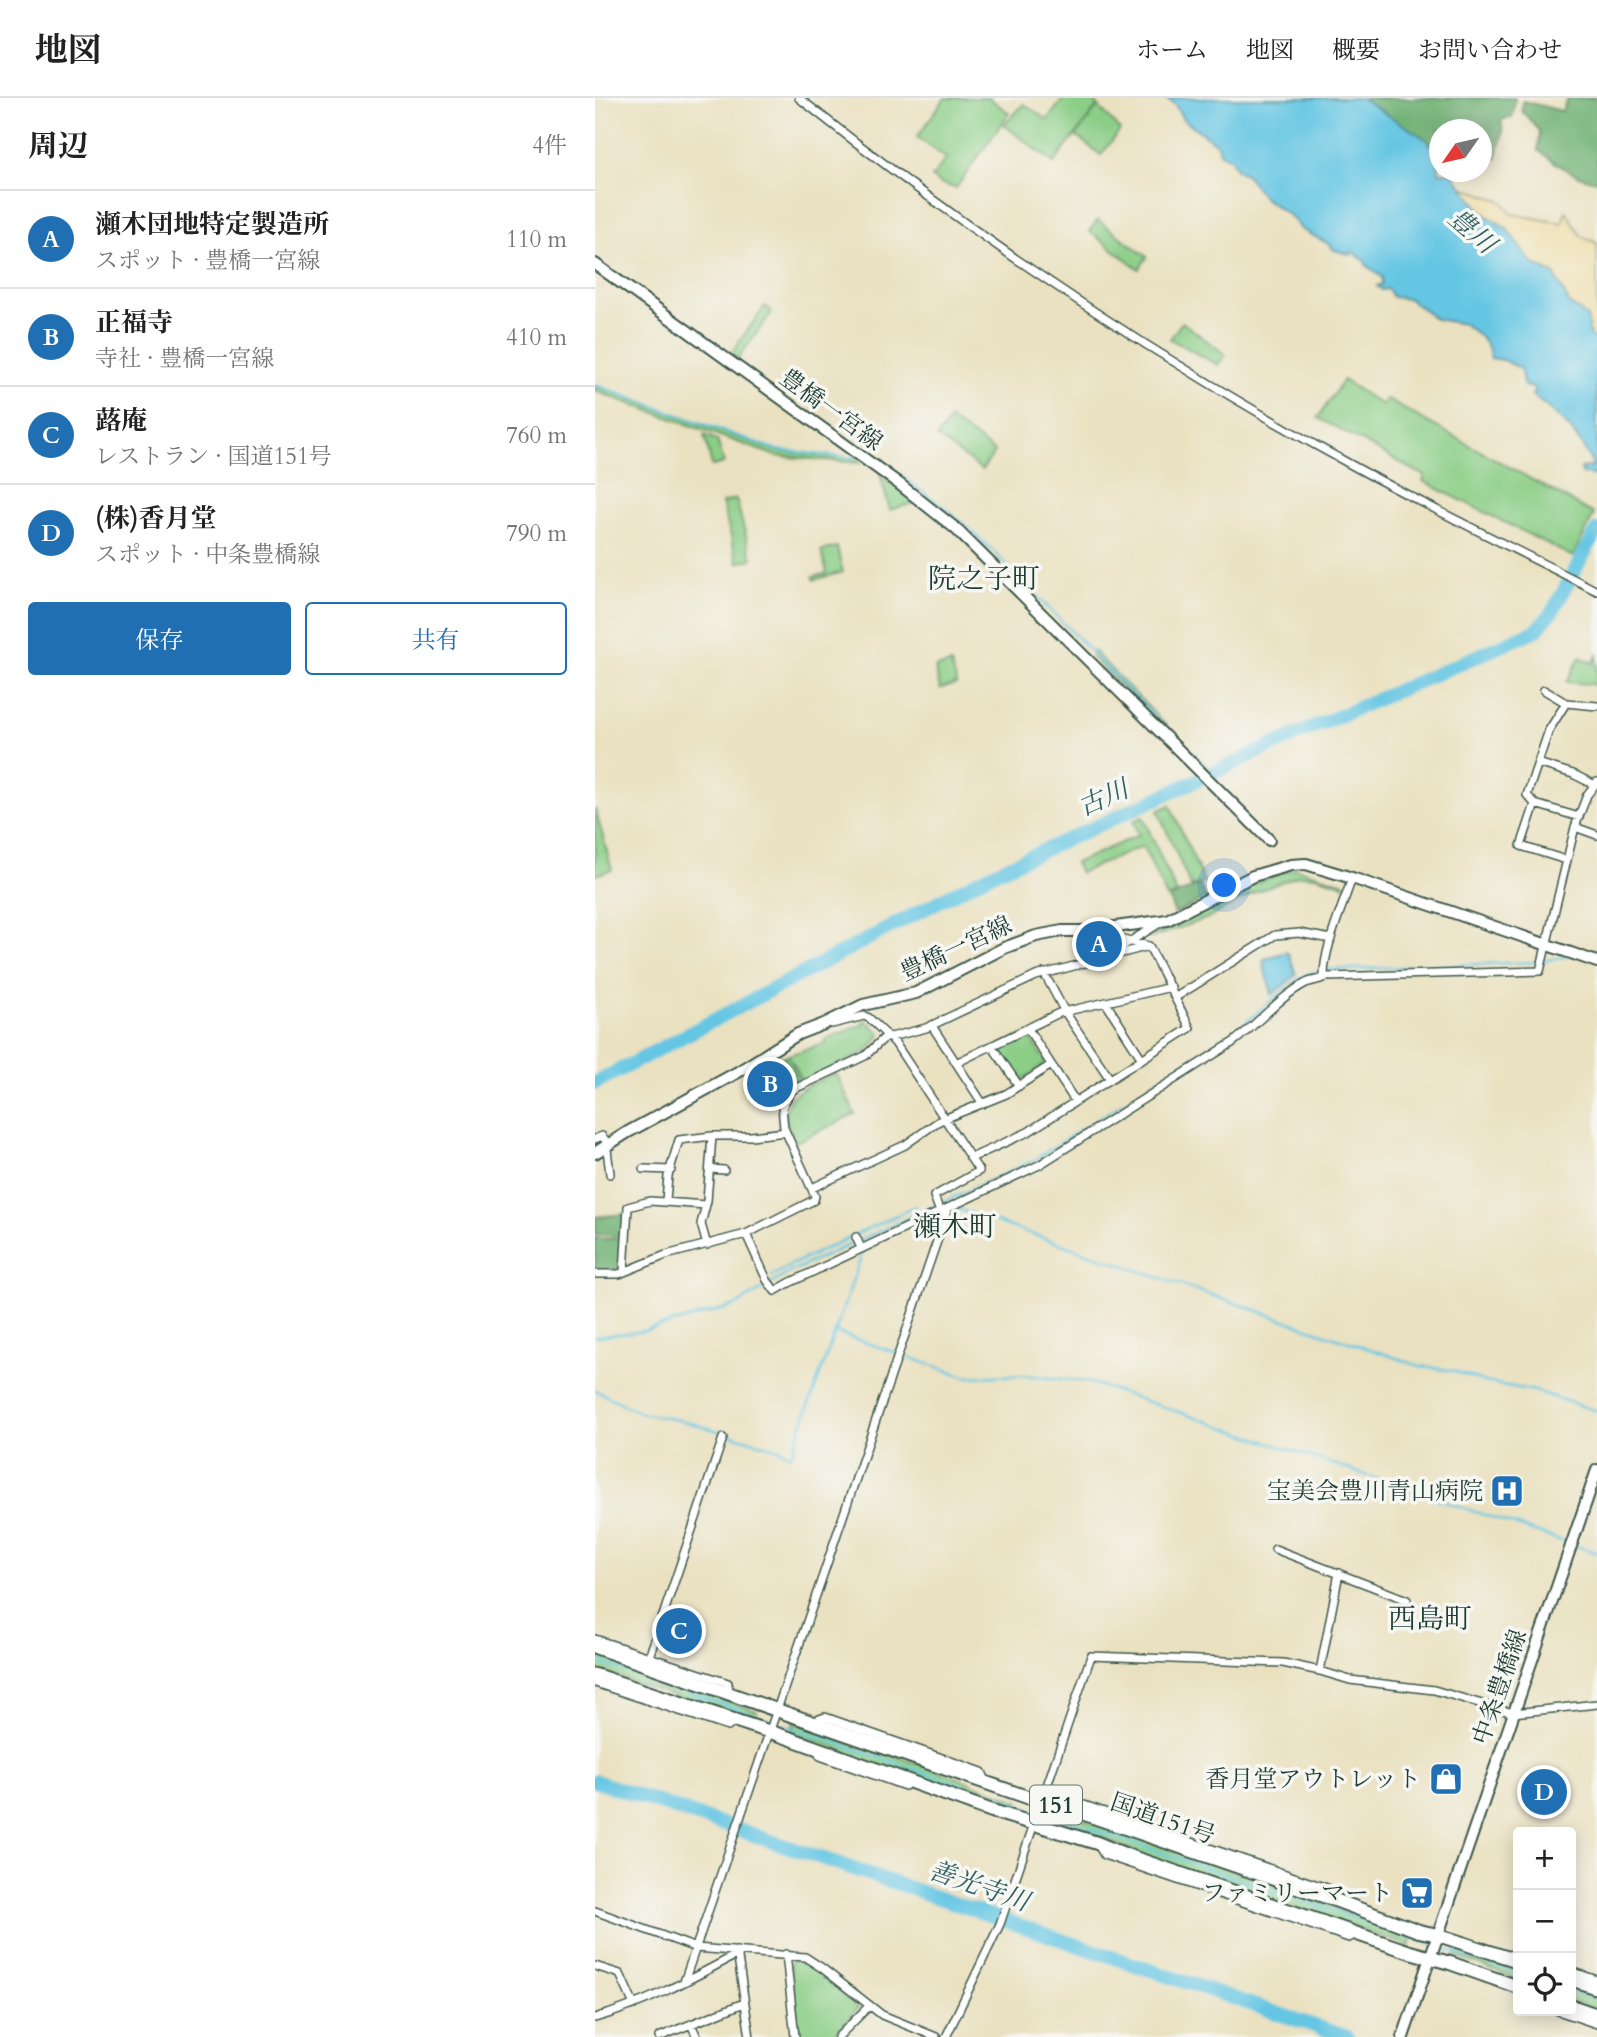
<!DOCTYPE html>
<html lang="ja">
<head>
<meta charset="utf-8">
<style>
  :root { --surface:#fff; --page:#f6f6f6; --text:#222; --muted:#767676; --line:#e0e0e0; --accent:#1f6fb2 }
  body { margin:0; font-family:Cardo,"Noto Serif JP",serif; background:var(--page); color:var(--text) }
  .controls { position:absolute; right:21px; bottom:21px; display:grid; overflow:hidden; border-radius:7px; box-shadow:0 4px 18px #0003 }
  .controls button { width:63px; height:63px; display:grid; place-items:center; padding:0; border:0; border-bottom:2px solid var(--line); background:var(--surface); color:var(--text); font:35px sans-serif }
  .compass { position:absolute; left:834px; top:21px; width:63px; height:63px; border-radius:50%; background:var(--surface); box-shadow:0 4px 18px #0003; rotate:236deg }
  .you { position:absolute; left:630px; top:788px; width:24px; height:24px; margin:-18px; border:5px solid #fff; border-radius:50%; background:#1a73e8; box-shadow:0 0 0 10px #1a73e833 }
  .badge { display:grid; place-items:center; width:46px; height:46px; border-radius:50%; background:var(--accent); color:#fff; font-size:23px; font-weight:700 }
  .pin { position:absolute; translate:-50% -50%; border:4px solid #fff; box-shadow:0 2px 7px #0006 }
  .list { margin:0; padding:0; list-style:none }
  h2 { display:flex; justify-content:space-between; align-items:center; height:91px; margin:0; padding:0 28px; font-size:30px }
  h2 small { font-size:23px; font-weight:400; color:var(--muted) }
  .list li { display:grid; grid-template-columns:46px 1fr auto; gap:21px; align-items:center; box-sizing:border-box; height:98px; padding:0 28px; border-top:2px solid var(--line) }
  .list b { display:block; font-size:26px; white-space:nowrap }
  .list p { margin:0; font-size:23px; white-space:nowrap; color:var(--muted) }
  .list em { font-size:23px; font-style:normal; color:var(--muted) }
  .actions { display:flex; gap:14px; padding:21px 28px }
  .actions a { flex:1; padding:16px 0; border:2px solid var(--accent); border-radius:7px; text-align:center; font-size:24px; color:var(--accent) }
  .actions .main { background:var(--accent); color:#fff }
  .icon { flex:none; width:38px; height:38px; fill:none; stroke:currentColor; stroke-width:2; stroke-linecap:round; stroke-linejoin:round }
  .map { position:relative; flex:none; width:1002px; height:1939px; overflow:hidden }
  header { display:flex; align-items:center; gap:42px; box-sizing:border-box; height:98px; padding:0 35px; background:var(--surface); border-bottom:2px solid var(--line) }
  header strong { font-size:33px }
  nav { display:flex; gap:38px; margin-inline-start:auto; font-size:24px }
  main { display:flex }
  aside { flex:1; background:var(--surface) }
  .map>svg:first-child { display:block }
  .green { fill:#8bce86; stroke:#55865d; stroke-width:2 }
  .forest { fill:#70b173; stroke:#487754; stroke-width:2 }
  .sand { fill:#eeda9e; stroke:#868c69; stroke-width:2 }
  .water { fill:#65c6e3; stroke:#42828c; stroke-width:2 }
  .lines { fill:none; stroke-linecap:round; stroke-linejoin:round }
  .stream { stroke:#65c6e3; stroke-width:2.5 }
  .river { stroke:#65c6e3; stroke-width:14 }
  .street-casing { stroke:#3d5649; stroke-width:10 }
  .secondary-casing { stroke:#3d5649; stroke-width:14 }
  .highway-casing { stroke:#3d5649; stroke-width:16 }
  .street { stroke:#fff; stroke-width:7 }
  .secondary { stroke:#fff; stroke-width:10 }
  .highway { stroke:#fff; stroke-width:12 }
  .labels { text-anchor:middle; dominant-baseline:central; stroke-width:7; stroke-linejoin:round; paint-order:stroke }
  .shield { fill:#f6f6f2; stroke:#60746d; stroke-width:2 }
  .shield-label { font-size:23px; font-weight:bold; fill:#1f3d34 }
  .street-label { font-size:24px; fill:#1f3d34; stroke:#f6f6f2 }
  .poi-label { font-size:24px; fill:#1f3d34; stroke:#f6f6f2; text-anchor:end }
  .water-label { font-size:26px; font-style:italic; fill:#305f60; stroke:#f6f6f2 }
  .quarter-label { font-size:28px; fill:#1f3d34; stroke:#f6f6f2 }
</style>
</head>
<body>
<header>
<strong>地図</strong>
<nav><a>ホーム</a><a>地図</a><a>概要</a><a>お問い合わせ</a></nav>
</header>
<main>
<aside>
<h2>周辺<small>4件</small></h2>
<ul class="list">
<li><span class="badge">A</span><div><b>瀬木団地特定製造所</b><p>スポット · 豊橋一宮線</p></div><em>110 m</em></li>
<li><span class="badge">B</span><div><b>正福寺</b><p>寺社 · 豊橋一宮線</p></div><em>410 m</em></li>
<li><span class="badge">C</span><div><b>蕗庵</b><p>レストラン · 国道151号</p></div><em>760 m</em></li>
<li><span class="badge">D</span><div><b>(株)香月堂</b><p>スポット · 中条豊橋線</p></div><em>790 m</em></li>
</ul>
<div class="actions"><a class="main">保存</a><a>共有</a></div>
</aside>
<div class="map">
<svg width="1002" height="1939" viewBox="0 0 1002 1939">
  <rect width="100%" height="100%" fill="#f6f6f2"/>
  <filter id="ink" filterUnits="userSpaceOnUse"><feTurbulence type="fractalNoise" baseFrequency=".0143" numOctaves="2"/><feDisplacementMap in="SourceGraphic" scale="14" xChannelSelector="R" yChannelSelector="G"/><feConvolveMatrix kernelMatrix="1 2 1 2 8 2 1 2 1" color-interpolation-filters="sRGB"/></filter>
  <filter id="wash" filterUnits="userSpaceOnUse"><feTurbulence type="fractalNoise" baseFrequency=".00686" numOctaves="4" result="noise"/><feDisplacementMap in="SourceGraphic" scale="28" xChannelSelector="R" yChannelSelector="G"/><feGaussianBlur stdDeviation="1.57" result="paint"/><feColorMatrix in="noise" values="0 0 0 0 0 0 0 0 0 0 0 0 0 0 0 0 0 1.4 0 .05"/><feComposite in="paint" operator="in"/></filter>
  <g filter="url(#wash)">
    <rect width="100%" height="100%" fill="#eae1c0"/>
    <path class="green" d="M 350,0 L 394,0 L 414,15 L 361,90 L 346,86 L 337,80 L 351,60 L 322,39 Z
      M 469,0 L 495,0 L 503,7 L 459,65 L 409,27 L 429,6 L 452,22 Z
      M 503,8 L 525,32 L 506,57 L 481,38 Z
      M 503,122 L 552,159 L 544,171 L 494,133 Z
      M 170,208 L 177,214 L 142,262 L 135,257 Z
      M 587,224 L 631,257 L 623,267 L 575,241 Z
      M 748,282 L 787,307 L 791,301 L 999,416 L 978,459 L 828,383 L 830,378 L 723,320 Z
      M 0,288 L 182,353 L 255,360 L 258,358 L 267,365 L 181,358 L 0,293 Z
      M 355,321 L 400,354 L 387,372 L 342,339 Z
      M 109,337 L 122,342 L 129,365 L 117,368 Z
      M 285,377 L 322,404 L 295,412 Z
      M 141,401 L 157,461 L 143,465 L 127,405 Z
      M 242,449 L 248,474 L 219,482 L 218,479 L 232,475 L 226,453 Z
      M 498,553 L 612,669 L 607,671 L 497,559 Z
      M 1002,558 L 1002,587 L 972,584 L 985,559 L 998,565 Z
      M 356,566 L 362,586 L 345,591 L 340,570 Z
      M 575,707 L 609,784 L 596,789 L 563,713 Z
      M 0,710 L 17,772 L 0,777 Z
      M 548,719 L 582,796 L 572,800 L 548,748 L 485,775 L 480,765 L 544,737 L 538,723 Z
      M 700,770 L 751,785 L 750,787 L 721,778 L 704,777 L 663,793 L 613,820 L 555,840 L 554,838 L 641,792 Z
      M 271,922 L 286,936 L 271,954 L 208,984 L 193,957 L 231,945 L 230,942 L 252,932 L 268,927 L 267,924 Z
      M 428,937 L 434,939 L 450,962 L 448,968 L 428,981 L 421,980 L 403,954 L 406,947 Z
      M 241,975 L 260,1016 L 199,1045 C 177,998 203,992 241,975 Z
      M 0,1555 L 162,1613 L 158,1625 L 0,1571 Z
      M 199,1624 C 275,1649 351,1674 425,1704 L 422,1714 L 275,1666 L 243,1651 L 196,1635 Z
      M 464,1713 L 727,1802 L 775,1826 L 818,1839 L 815,1848 L 551,1759 L 508,1740 L 460,1723 Z
      M 864,1848 L 923,1869 L 923,1882 L 861,1858 Z
      M 198,1862 L 218,1869 L 263,1910 L 238,1939 L 203,1939 L 195,1865 Z
      M 976,1887 L 1002,1896 L 1002,1912 L 976,1903 Z"/>
    <path class="forest" d="M 766,0 L 920,0 L 920,2 L 917,19 L 906,22 L 908,34 L 901,61 L 887,64 L 886,32 L 844,32 L 844,59 L 832,42 Z
      M 973,0 L 1002,0 L 1002,83 C 980,80 960,65 943,52 L 945,33 L 927,13 L 928,3 L 967,13 Z
      M 605,787 L 611,800 L 580,816 L 574,800 Z
      M 193,957 L 208,984 L 193,992 L 175,968 L 184,960 Z
      M 31,1116 L 29,1138 L 0,1136 L 0,1119 Z
      M 0,1140 L 29,1141 L 26,1171 L 0,1174 Z"/>
    <path class="sand" d="M 868,89 L 907,103 L 917,116 L 967,125 L 971,113 L 987,139 L 1002,145 L 1002,242 L 995,238 L 992,219 L 974,205 L 959,176 L 937,165 L 911,130 L 888,115 Z"/>
    <path class="water" d="M 570,0 L 766,0 L 832,42 L 844,59 L 844,74 L 856,74 L 888,115 L 911,130 L 937,165 L 959,176 L 974,205 L 992,219 L 995,238 L 1002,242 L 1002,381 L 999,377 L 987,376 L 986,370 L 997,369 L 998,367 C 981,331 965,320 937,297 L 940,293 L 937,289 L 929,288 L 925,270 L 908,262 L 896,260 L 893,250 L 887,240 L 869,226 L 841,221 L 814,201 L 798,199 L 793,191 L 787,192 L 782,188 L 787,186 L 787,179 L 771,167 L 770,163 L 756,153 L 756,157 L 739,152 L 734,146 L 707,132 L 696,119 L 668,99 L 652,77 L 642,72 L 636,61 L 625,54 L 623,47 L 588,21 L 580,7 Z
      M 691,854 L 694,856 L 701,877 L 677,896 L 668,864 L 669,861 Z"/>
    <g class="lines">
      <path class="stream" d="M 0,287 L 182,352 L 256,360 L 260,356
        M 264,351 L 266,349 L 354,413 L 398,453 L 616,677
        M 987,855 L 1002,852
        M 357,1109 L 825,1268 L 859,1273 L 890,1284 L 940,1293 L 1002,1313
        M 177,1178 L 198,1166 L 321,1108
        M 240,1234 L 268,1153
        M 0,1239 L 49,1233 L 140,1208 L 199,1172 L 436,1064 L 647,928 L 693,888 L 713,876 L 734,872 L 939,864 L 971,859
        M 0,1292 L 46,1315 L 89,1323 L 181,1350 L 196,1357 L 240,1234 L 372,1279 L 429,1277 L 494,1284 L 973,1445
        M 979,1447 L 1002,1455
        M 0,1563 L 836,1846
        M 842,1848 L 923,1875
        M 976,1892 L 1002,1901"/>
      <path class="river" d="M 0,985 L 388,780 L 703,636 L 942,532 L 957,514 L 1002,432
        M 0,1683 L 752,1939"/>
    </g>
  </g>
  <g filter="url(#ink)">
    <g class="lines">
      <defs>
        <path id="street" d="M 204,0 C 379,139 566,264 762,370 C 841,413 922,452 1002,493
          M 949,592 L 971,605 L 1002,608
          M 971,605 L 954,632 L 932,697 L 940,706 L 984,719
          M 943,665 L 978,676 L 1000,687
          M 940,706 L 926,748 L 971,762
          M 980,729 L 1002,737
          M 510,859 L 565,825
          M 449,875 L 470,914 L 515,981
          M 729,880 C 728,852 748,808 757,780
          M 581,899 L 680,837 L 704,835 L 736,841
          M 511,905 L 547,961
          M 237,926 L 269,918 L 274,920 L 300,945 L 384,1073 L 339,1098 L 345,1114
          M 337,928 L 388,1006
          M 433,931 L 480,1003
          M 397,948 L 424,988
          M 361,965 L 464,915 L 576,889
          M 0,1041 L 7,1038 L 11,1043 L 15,1076
          M 376,1060 L 433,1034 L 595,930 L 554,848 L 498,835
          M 48,1071 L 76,1072
          M 115,1071 L 129,1072
          M 217,1090 L 310,1047 L 344,1023 L 411,996 L 456,967
          M 71,1103 L 73,1078 L 84,1042 L 117,1038
          M 151,1136 L 172,1182 L 180,1193 L 194,1185 L 444,1067 L 637,945 C 662,927 684,899 711,885 C 718,882 725,882 732,879 L 945,873 L 980,729 L 992,697 L 1002,684
          M 261,1139 L 266,1150
          M 112,1147 L 106,1126 L 112,1103 L 117,1038 L 156,1038 L 191,1034
          M 29,1174 L 33,1109 L 55,1103 L 111,1107
          M 0,1176 L 24,1176 L 71,1157 L 151,1136 L 219,1102 L 220,1098 L 189,1030 L 187,1009 L 197,992 L 270,958 L 288,941 L 331,930 L 441,878 L 554,848
          M 680,1451 L 812,1502
          M 0,1541 L 133,1585 L 133,1595
          M 54,1559 L 128,1340
          M 725,1573 L 744,1475
          M 0,1585 L 133,1629 L 139,1624
          M 219,1623 L 230,1619 L 387,1674 L 392,1685
          M 222,1650 L 225,1658 L 310,1688
          M 482,1713 L 489,1707 L 714,1784 L 735,1791 L 737,1801
          M 503,1747 L 509,1757 L 754,1840 L 761,1836
          M 0,1813 L 101,1850 L 210,1859 L 227,1870 L 287,1917 L 341,1939
          M 191,1856 L 200,1939
          M 911,1859 L 919,1855 L 923,1856
          M 0,1868 L 25,1876 L 39,1907
          M 976,1873 L 1002,1882
          M 89,1884 L 353,1111
          M 963,1913 L 1002,1926
          M 0,1920 C 49,1906 94,1882 139,1858 L 142,1853 L 155,1939
          M 96,1926 L 102,1939
          M 64,1939 L 149,1905
          M 243,1939 L 274,1908
          M 351,1939 L 405,1826 L 496,1558 L 688,1565 L 725,1573 L 755,1582 L 839,1592 L 918,1615 L 1002,1606"/>
        <path id="secondary" d="M 0,166 L 303,385 L 360,430 L 674,742
          M 0,1055 L 33,1034 L 143,974 L 203,936 L 229,926 L 268,907 L 321,895 L 409,850 L 441,838 L 467,833 L 491,833 L 572,822 L 658,778 L 696,767 L 711,766 L 757,780 L 1002,864
          M 808,1939 L 1002,1372"/>
        <path id="highway" d="M 0,1549 L 432,1699 L 481,1713 L 737,1801 L 824,1833 L 843,1837 L 923,1863
          M 0,1577 L 191,1639 L 397,1713 L 502,1745 L 534,1758 L 815,1854 L 855,1865 L 923,1889
          M 976,1881 L 1002,1890
          M 976,1908 L 1002,1917"/>
      </defs>
      <use href="#street" class="street-casing"/>
      <use href="#secondary" class="secondary-casing"/>
      <use href="#highway" class="highway-casing"/>
      <use href="#street" class="street"/>
      <use href="#secondary" class="secondary"/>
      <use href="#highway" class="highway"/>
    </g>
  </g>
  <defs>
    <symbol id="hospital-square" viewBox="-11 -11 22 22"><rect x="-9" y="-9" width="18" height="18" rx="4" fill="#1f6fb2" stroke="#f6f6f2"/><path d="M-5-5h3v3.5h4V-5h3V5h-3V1.5h-4V5h-3Z" fill="#fff"/></symbol>
    <symbol id="shop-square" viewBox="-11 -11 22 22"><rect x="-9" y="-9" width="18" height="18" rx="4" fill="#1f6fb2" stroke="#f6f6f2"/><path d="M-5-2.5h2.3a2.7 3.5 0 0 1 5.4 0H5L5.5 6h-11ZM-1.5-2.5h3a1.5 2.3 0 0 0-3 0Z" fill="#fff"/></symbol>
    <symbol id="supermarket-square" viewBox="-11 -11 22 22"><rect x="-9" y="-9" width="18" height="18" rx="4" fill="#1f6fb2" stroke="#f6f6f2"/><path d="M-6-5.5h2.5l.6 2H6L4.5 2H-2.5L-4.4-4H-6ZM-1.5 3.2a1.3 1.3 0 1 0 .1 0ZM3 3.2a1.3 1.3 0 1 0 .1 0Z" fill="#fff"/></symbol>
  </defs>
  <g fill-rule="evenodd">
    <use href="#hospital-square" x="893" y="1374" width="38" height="38"/>
    <use href="#shop-square" x="832" y="1662" width="38" height="38"/>
    <use href="#supermarket-square" x="803" y="1776" width="38" height="38"/>
  </g>
  <g class="labels">
    <rect class="shield" x="435" y="1687.5" width="52" height="39" rx="5"/>
    <g class="shield-label">
      <text x="461" y="1707">151</text>
    </g>
    <g class="street-label">
      <text transform="translate(236 312) rotate(36)">豊橋一宮線</text>
      <text transform="translate(361 851) rotate(-25)">豊橋一宮線</text>
      <text transform="translate(905 1589) rotate(-71)">中条豊橋線</text>
      <text transform="translate(568 1721) rotate(19)">国道151号</text>
    </g>
    <g class="poi-label">
      <text x="888" y="1393">宝美会豊川青山病院</text>
      <text x="826" y="1681">香月堂アウトレット</text>
      <text x="798" y="1795">ファミリーマート</text>
    </g>
    <g class="water-label">
      <text transform="translate(877 133) rotate(41)">豊川</text>
      <text transform="translate(508 700) rotate(-24)">古川</text>
      <text transform="translate(384 1788) rotate(19)">善光寺川</text>
    </g>
    <g class="quarter-label">
      <text x="389" y="481">院之子町</text>
      <text x="360" y="1129">瀬木町</text>
      <text x="835" y="1521">西島町</text>
    </g>
  </g>
</svg>
<div class="controls">
<button>+</button>
<button>−</button>
<button><svg class="icon" aria-label="locate" viewBox="0 0 24 24"><circle cx="12" cy="12" r="6"/><path d="M12 2v4M12 18v4M2 12h4M18 12h4"/></svg></button>
</div>
<svg class="compass" viewBox="-18 -18 36 36"><path d="M0-13l5 13h-10z" fill="#e53935"/><path d="M0 13l5-13h-10z" fill="#767676"/></svg>
<div class="you"></div>
<div class="pin badge" style="left:504px;top:846px">A</div>
<div class="pin badge" style="left:175px;top:986px">B</div>
<div class="pin badge" style="left:84px;top:1533px">C</div>
<div class="pin badge" style="left:949px;top:1694px">D</div>
</div>
</main>
</body>
</html>
